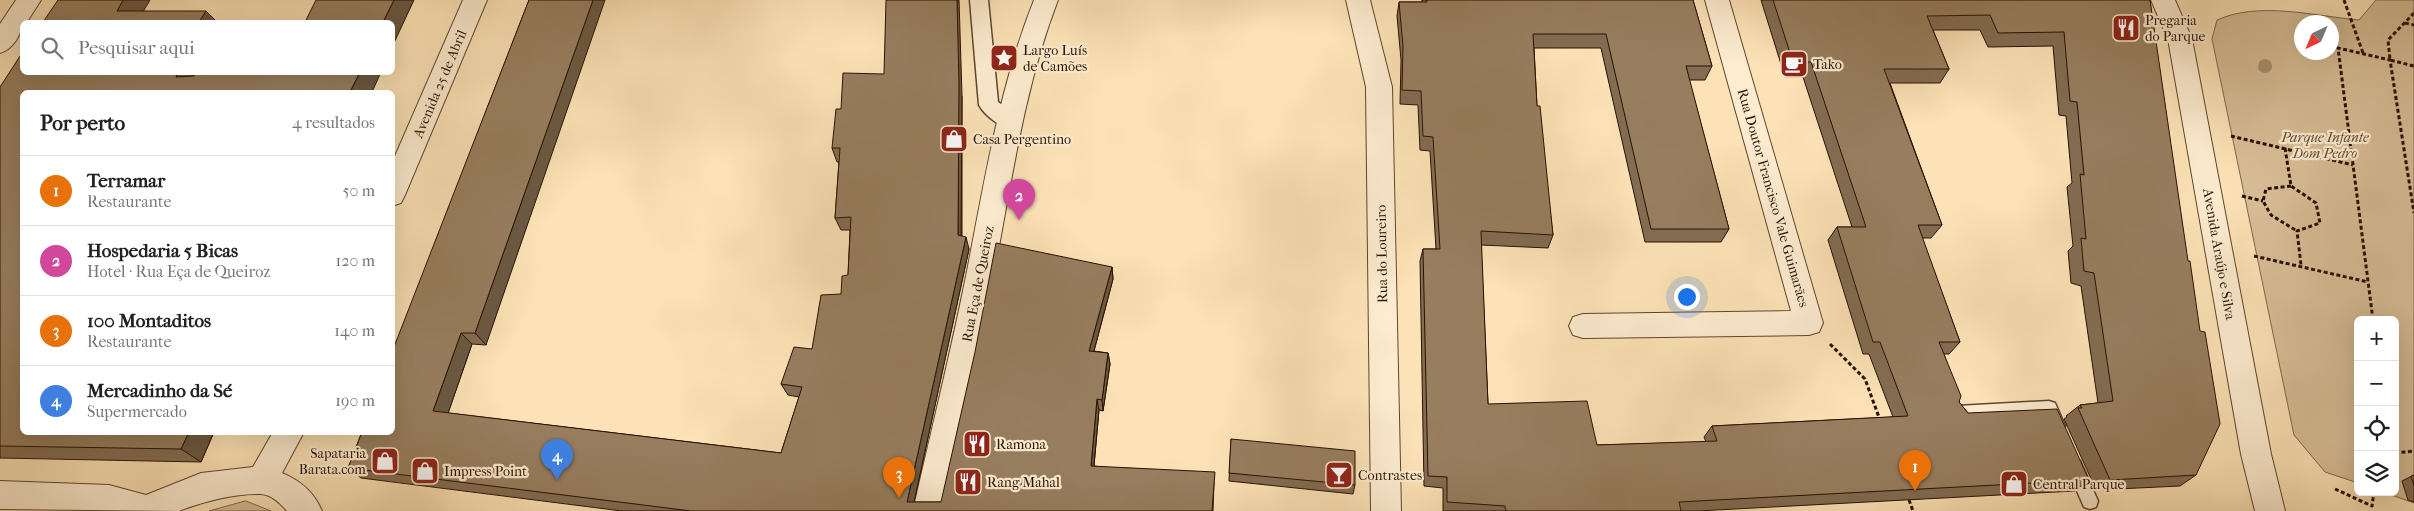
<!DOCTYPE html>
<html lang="pt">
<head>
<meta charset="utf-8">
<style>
  :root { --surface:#fff; --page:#f6f6f6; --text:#222; --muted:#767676; --line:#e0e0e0; --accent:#8f2418 }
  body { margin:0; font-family:"IM FELL French Canon",serif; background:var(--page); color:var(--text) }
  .controls { position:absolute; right:15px; bottom:15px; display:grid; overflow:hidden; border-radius:8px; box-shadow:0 5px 20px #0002 }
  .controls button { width:45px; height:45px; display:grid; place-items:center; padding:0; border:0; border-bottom:1px solid var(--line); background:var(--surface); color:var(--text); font:25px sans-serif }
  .compass { position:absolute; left:2294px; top:15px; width:45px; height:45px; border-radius:50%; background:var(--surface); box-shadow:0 5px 20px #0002; rotate:224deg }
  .you { position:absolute; left:1686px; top:296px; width:18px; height:18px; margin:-12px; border:4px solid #fff; border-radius:50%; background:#1a73e8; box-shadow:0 0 0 8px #1a73e833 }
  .badge { display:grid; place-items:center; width:32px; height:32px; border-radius:50%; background:var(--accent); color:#fff; font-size:16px; font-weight:700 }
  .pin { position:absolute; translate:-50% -41px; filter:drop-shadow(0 1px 2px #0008) }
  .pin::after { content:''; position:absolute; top:26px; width:18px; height:15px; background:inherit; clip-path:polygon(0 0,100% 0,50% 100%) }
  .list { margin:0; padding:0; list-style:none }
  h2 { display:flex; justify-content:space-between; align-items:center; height:65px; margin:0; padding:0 20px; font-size:21px }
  h2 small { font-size:16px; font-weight:400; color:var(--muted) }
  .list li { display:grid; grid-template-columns:32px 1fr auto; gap:15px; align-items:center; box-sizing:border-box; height:70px; padding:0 20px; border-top:1px solid var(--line) }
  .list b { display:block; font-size:19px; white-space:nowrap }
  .list p { margin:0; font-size:16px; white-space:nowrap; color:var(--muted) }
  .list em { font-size:16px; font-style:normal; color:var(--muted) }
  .icon { flex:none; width:28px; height:28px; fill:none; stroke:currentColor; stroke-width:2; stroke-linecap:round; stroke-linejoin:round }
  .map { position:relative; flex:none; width:2414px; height:511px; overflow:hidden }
  .search { position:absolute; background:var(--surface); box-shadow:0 5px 20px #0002; left:20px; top:20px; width:375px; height:55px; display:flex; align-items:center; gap:12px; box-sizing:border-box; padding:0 18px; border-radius:8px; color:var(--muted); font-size:19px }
  .panel { position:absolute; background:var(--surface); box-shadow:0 5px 20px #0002; left:20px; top:90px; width:375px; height:345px; border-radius:8px }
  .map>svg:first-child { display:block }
  .green { fill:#d8be97; stroke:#80684c; fill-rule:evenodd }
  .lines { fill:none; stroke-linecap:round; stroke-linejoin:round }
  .service-casing { stroke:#5e452e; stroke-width:3 }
  .pedestrian-casing { stroke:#5e452e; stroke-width:3 }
  .minor-casing { stroke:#5e452e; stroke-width:2 }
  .tertiary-casing { stroke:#5e452e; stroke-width:2 }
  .path { stroke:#291100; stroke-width:3; stroke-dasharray:4 2.5; stroke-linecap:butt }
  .service { fill:#fdecd0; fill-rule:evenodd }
  .pedestrian { fill:#fdecd0; fill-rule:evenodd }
  .minor { fill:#fdecd0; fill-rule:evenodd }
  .tertiary { fill:#fdecd0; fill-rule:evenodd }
  .tree { fill:#aa916f }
  .wall { fill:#826c52; stroke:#291100 }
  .shaded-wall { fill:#6a5842; stroke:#291100 }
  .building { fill:#977e5f; stroke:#291100 }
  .labels { text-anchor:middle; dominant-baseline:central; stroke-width:4.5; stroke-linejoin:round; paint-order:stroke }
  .poi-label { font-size:14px; fill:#291100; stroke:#fdecd0; text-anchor:start }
  .street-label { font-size:14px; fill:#291100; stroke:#fdecd0 }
  .park-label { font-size:14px; font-style:italic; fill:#664e35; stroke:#fdecd0 }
</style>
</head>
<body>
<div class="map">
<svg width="2414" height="511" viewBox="0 0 2414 511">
  <rect width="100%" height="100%" fill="#fce2b6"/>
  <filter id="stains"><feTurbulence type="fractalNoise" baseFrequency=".004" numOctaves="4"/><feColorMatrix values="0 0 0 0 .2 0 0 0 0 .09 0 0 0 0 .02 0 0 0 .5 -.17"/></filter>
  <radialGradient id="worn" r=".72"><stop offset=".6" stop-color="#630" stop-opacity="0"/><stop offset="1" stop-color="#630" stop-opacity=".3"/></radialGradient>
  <path class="green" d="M 2376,0 L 2414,0 L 2414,503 L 2383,492 L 2395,492 L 2395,320 L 2358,320 L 2358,483 L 2325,472 L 2294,435 L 2212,39 L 2217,20 C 2259,1 2314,16 2359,20 ZM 2302,22 L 2332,22 L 2332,52 L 2302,52 Z
    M 246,501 L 271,511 L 209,511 L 245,501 Z"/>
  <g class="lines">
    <defs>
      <path id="service" d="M 2049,401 L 2055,403 L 2065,426 L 2063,431 L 2057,433 L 2051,431 L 2044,416 L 1957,420 L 1951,418 L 1949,413 L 1951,408 L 1957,406 Z
        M 2074,458 L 2080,461 L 2098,501 L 2096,507 L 2090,509 L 2084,507 L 2066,466 L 2068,461 Z"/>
      <path id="pedestrian" d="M 970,0 L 988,0 L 998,102 L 1017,115 L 1020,121 L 1017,127 C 1004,131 986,117 979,105 Z"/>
      <path id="minor" d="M 16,0 L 41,0 L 27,22 L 22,22 C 22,35 12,50 0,53 L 0,24 Z
        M 1034,0 L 1058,0 C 1024,88 1012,180 994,273 C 980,353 961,432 943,511 L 913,511 C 931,431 951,352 967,271 C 985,179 999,88 1034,0 Z
        M 1346,0 L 1370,0 L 1392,87 L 1401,511 L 1371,511 L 1366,87 Z
        M 1705,0 L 1729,0 L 1823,323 L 1819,332 L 1809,335 L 1583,338 L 1573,335 L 1569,326 L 1573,317 L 1583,314 L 1791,311 Z"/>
      <path id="tertiary" d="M 463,0 L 487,0 L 405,195 L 401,203 L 392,206 L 392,163 Z
        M 2151,0 L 2175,0 L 2192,39 L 2271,454 L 2285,511 L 2255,511 L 2241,454 L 2168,39 Z
        M 273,432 L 304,432 L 282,473 C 301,481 314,492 322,511 L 287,511 C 280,503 272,495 261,494 C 236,493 201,502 179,511 L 0,509 L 0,481 L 109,485 L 146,495 L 201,473 L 253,467 Z"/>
    </defs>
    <use href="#service" class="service-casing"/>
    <use href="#pedestrian" class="pedestrian-casing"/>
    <use href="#minor" class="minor-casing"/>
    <use href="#tertiary" class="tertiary-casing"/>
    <path class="path" d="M 2344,0 L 2363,53
      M 2414,13 L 2388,40 L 2390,60 L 2414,66
      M 2405,23 L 2414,25
      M 2231,136 L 2353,165
      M 2285,148 L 2291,186 L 2316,203 L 2320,223 L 2297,231 L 2301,265
      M 2291,186 L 2266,189 L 2263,201 L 2271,215 L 2297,231
      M 2242,196 L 2263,201
      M 2254,256 L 2368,282
      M 2373,320 L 2338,48 L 2390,60 L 2414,213
      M 1830,344 L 1865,379 L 1880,420
      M 2395,453 L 2414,451
      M 2335,489 L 2372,506 L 2374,492
      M 1909,500 L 1913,511"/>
    <use href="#service" class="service"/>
    <use href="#pedestrian" class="pedestrian"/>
    <use href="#minor" class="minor"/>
    <use href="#tertiary" class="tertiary"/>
  </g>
  <circle class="tree" cx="2265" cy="66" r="7"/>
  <path class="wall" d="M 529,0 L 486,345 L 472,344 L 448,413 L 781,453 L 799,397 L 788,395 L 781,384 L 812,349 L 841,294 L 848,275 L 850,230 L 841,230 L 835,218 L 839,162 L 837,162 L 832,148 L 962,96 L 962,236 L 969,249 L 914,502 L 941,502 L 1112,267 L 1113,279 L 1094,351 L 1108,353 L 1110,364 L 1103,411 L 1099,410 L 1094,466 L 1214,482 L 1213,511 L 622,511 L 361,478 L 348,468 Z
    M 1422,0 L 1693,0 L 1712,66 L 1705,80 L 1689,80 L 1729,229 L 1721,242 L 1645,242 L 1601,48 L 1534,48 L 1537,106 L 1553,235 L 1548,248 L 1481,245 L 1488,404 L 1597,445 L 1706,442 L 1704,437 L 1712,426 L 1893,417 L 1869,354 L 1863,354 L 1828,240 L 1837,227 L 1852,227 L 1803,77 L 1785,77 L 1761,0 L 2150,0 L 2196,475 L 2180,486 L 2096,490 L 2064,419 L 2067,417 L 2066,416 L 2080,405 L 2098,403 L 2081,286 L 2071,283 L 2068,251 L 2073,246 L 2067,187 L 2072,183 L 2066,116 L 2059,115 L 2053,46 L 1988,47 L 1980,30 L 1933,30 L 1949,69 L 1940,83 L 1890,83 L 1942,225 L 1931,238 L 1922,238 L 1960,342 L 1949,354 L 1944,354 L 1959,402 L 1968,413 L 2089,480 L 2075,491 L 1697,511 L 1443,511 L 1443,488 L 1424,486 L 1420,261 L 1423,249 L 1436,249 L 1430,151 L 1420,150 L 1418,105 L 1400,104 L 1401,60 L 1397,16 L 1399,2 L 1422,2 Z
    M 0,87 L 22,92 L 22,432 L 214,432 L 201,462 L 0,458 Z
    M 1231,439 L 1355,485 L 1353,494 L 1229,481 Z
    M 2414,475 L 2414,502 L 2408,500 L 2402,481 Z"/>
  <path class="shaded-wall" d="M 123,0 L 150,0 L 137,22 L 117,11 Z
    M 394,0 L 414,0 L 392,47 L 392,22 L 383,22 Z
    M 593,0 L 605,0 L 486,345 L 475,333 Z
    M 957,0 L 959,0 L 962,96 L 961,247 L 958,235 Z
    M 206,11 L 217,22 L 199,22 Z
    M 178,72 L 202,72 L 193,92 L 176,77 Z
    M 360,72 L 381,72 L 372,92 L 350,92 Z
    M 966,237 L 969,249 L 912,511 L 907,502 Z
    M 1112,267 L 1113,279 L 1091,362 L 1089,351 Z
    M 461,333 L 472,344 L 445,422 L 433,411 Z
    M 1108,353 L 1110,364 L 1103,411 L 1102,400 Z
    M 1097,399 L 1099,410 L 1093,476 L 1091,466 Z
    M 189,432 L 214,432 L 201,462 L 181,449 Z"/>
  <path class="building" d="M 58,0 L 123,0 L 117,11 L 206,11 L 199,22 L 43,22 Z
    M 316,0 L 394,0 L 383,22 L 210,22 L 305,22 Z
    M 529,0 L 593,0 L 475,333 L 461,333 L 433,411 L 781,453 L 802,387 L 781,384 L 794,347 L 812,349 L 821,295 L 841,294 L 842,276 L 848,275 L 851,217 L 835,218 L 840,148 L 832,148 L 836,109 L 841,109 L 843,73 L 884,74 L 886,0 L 957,0 L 959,83 L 958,235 L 966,237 L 907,502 L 941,502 L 975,352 L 996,243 L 1112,267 L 1089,351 L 1108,353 L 1102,400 L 1097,399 L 1091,466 L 1215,472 L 1212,511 L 691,511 L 348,468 L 362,432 L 392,432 L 392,352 Z
    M 1427,0 L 1693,0 L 1712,66 L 1686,66 L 1729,229 L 1651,229 L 1606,34 L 1533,34 L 1537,106 L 1540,106 L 1553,235 L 1481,231 L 1488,404 L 1587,401 L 1597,445 L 1717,441 L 1712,426 L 1908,416 L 1880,342 L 1873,342 L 1837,227 L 1866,227 L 1811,62 L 1793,62 L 1773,0 L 2150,0 L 2188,261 L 2190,261 L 2200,331 L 2205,332 L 2220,424 L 2196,475 L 2110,480 L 2078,408 L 2082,408 L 2080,405 L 2113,401 L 2094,273 L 2084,271 L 2081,238 L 2086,239 L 2080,174 L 2084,175 L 2077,102 L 2070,101 L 2064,32 L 1998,33 L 1990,15 L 1927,16 L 1949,69 L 1884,69 L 1942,225 L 1918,225 L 1960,342 L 1939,342 L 1961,396 L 1959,402 L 1968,413 L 2057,409 L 2089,480 L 1679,502 L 1681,511 L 1506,511 L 1505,506 L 1447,502 L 1447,477 L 1428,476 L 1423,249 L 1440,249 L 1433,137 L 1423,136 L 1421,91 L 1402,90 L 1403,46 L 1399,2 L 1427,2 Z
    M 22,53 L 22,72 L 178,72 L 176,77 L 194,76 L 195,72 L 360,72 L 350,92 L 22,92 L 22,432 L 189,432 L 181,449 L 0,446 L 0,87 Z
    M 1231,439 L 1355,451 L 1355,485 L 1229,473 Z
    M 2414,475 L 2414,486 L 2411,476 Z"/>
  <defs>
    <symbol id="restaurant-square" viewBox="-11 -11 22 22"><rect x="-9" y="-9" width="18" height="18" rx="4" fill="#8f2418" stroke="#fdecd0"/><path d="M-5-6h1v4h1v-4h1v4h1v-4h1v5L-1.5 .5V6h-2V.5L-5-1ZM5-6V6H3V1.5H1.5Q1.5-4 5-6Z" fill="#fff"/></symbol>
    <symbol id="sight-square" viewBox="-11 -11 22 22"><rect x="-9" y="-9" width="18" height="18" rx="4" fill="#8f2418" stroke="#fdecd0"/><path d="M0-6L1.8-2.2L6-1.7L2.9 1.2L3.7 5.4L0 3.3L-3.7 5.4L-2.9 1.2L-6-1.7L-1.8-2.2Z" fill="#fff"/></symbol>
    <symbol id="cafe-square" viewBox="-11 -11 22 22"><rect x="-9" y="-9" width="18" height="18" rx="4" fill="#8f2418" stroke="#fdecd0"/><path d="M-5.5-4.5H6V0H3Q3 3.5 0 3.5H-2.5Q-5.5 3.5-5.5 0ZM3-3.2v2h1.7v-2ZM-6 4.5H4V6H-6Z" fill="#fff"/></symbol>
    <symbol id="shop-square" viewBox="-11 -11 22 22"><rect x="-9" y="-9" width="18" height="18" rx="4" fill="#8f2418" stroke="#fdecd0"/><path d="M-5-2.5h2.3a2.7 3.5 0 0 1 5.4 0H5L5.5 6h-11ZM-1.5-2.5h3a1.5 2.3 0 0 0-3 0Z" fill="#fff"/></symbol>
    <symbol id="bar-square" viewBox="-11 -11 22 22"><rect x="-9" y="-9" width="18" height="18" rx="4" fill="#8f2418" stroke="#fdecd0"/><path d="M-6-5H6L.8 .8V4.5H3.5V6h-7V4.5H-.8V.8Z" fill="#fff"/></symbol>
  </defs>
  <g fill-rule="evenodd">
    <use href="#restaurant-square" x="2110" y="12" width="32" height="32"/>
    <use href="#sight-square" x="988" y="42" width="32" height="32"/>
    <use href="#cafe-square" x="1778" y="48" width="32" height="32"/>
    <use href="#shop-square" x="938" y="123" width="32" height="32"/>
    <use href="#restaurant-square" x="961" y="428" width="32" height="32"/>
    <use href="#shop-square" x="369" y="445" width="32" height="32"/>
    <use href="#shop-square" x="409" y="455" width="32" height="32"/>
    <use href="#bar-square" x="1323" y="459" width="32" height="32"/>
    <use href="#restaurant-square" x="952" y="466" width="32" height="32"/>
    <use href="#shop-square" x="1998" y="468" width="32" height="32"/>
  </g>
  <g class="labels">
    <g class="poi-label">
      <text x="2145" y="20">Pregaria<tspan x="2145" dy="16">do Parque</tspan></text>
      <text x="1023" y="50">Largo Luís<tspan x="1023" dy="16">de Camões</tspan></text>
      <text x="1813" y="64">Tako</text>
      <text x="973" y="139">Casa Pergentino</text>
      <text x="996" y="444">Ramona</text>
      <text x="366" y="453" text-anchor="end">Sapataria<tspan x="366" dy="16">Barata.com</tspan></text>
      <text x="444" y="471">Impress Point</text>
      <text x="1358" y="475">Contrastes</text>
      <text x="987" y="482">Rang Mahal</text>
      <text x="2033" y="484">Central Parque</text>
    </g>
    <g class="street-label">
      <text transform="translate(440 84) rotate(-67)">Avenida 25 de Abril</text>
      <text transform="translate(1773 198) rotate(74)">Rua Doutor Francisco Vale Guimarães</text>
      <text transform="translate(1382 254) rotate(-91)">Rua do Loureiro</text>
      <text transform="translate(2219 254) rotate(80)">Avenida Araújo e Silva</text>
      <text transform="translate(978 284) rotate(-79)">Rua Eça de Queiroz</text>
    </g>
    <g class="park-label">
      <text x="2325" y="137">Parque Infante<tspan x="2325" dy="16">Dom Pedro</tspan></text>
    </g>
  </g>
  <rect width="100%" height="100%" filter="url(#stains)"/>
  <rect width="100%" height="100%" fill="url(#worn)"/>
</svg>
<div class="controls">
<button>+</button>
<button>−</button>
<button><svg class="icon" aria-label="locate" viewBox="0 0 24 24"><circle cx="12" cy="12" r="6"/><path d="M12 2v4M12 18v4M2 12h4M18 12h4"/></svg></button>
<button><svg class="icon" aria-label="layers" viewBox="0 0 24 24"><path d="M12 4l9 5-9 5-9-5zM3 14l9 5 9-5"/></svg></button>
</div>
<svg class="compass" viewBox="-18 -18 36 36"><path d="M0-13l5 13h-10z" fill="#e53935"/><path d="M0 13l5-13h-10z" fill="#767676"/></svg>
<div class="you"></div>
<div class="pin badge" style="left:1915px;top:491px;background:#e8710a">1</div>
<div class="pin badge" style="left:1019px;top:220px;background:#d1479c">2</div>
<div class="pin badge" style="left:899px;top:498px;background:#e8710a">3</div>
<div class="pin badge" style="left:557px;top:480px;background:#3f7fe0">4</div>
<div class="search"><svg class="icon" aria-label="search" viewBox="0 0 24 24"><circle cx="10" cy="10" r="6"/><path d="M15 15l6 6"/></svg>Pesquisar aqui</div>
<section class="panel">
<h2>Por perto<small>4 resultados</small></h2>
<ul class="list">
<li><span class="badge" style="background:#e8710a">1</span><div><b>Terramar</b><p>Restaurante</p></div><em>50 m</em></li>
<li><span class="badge" style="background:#d1479c">2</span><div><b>Hospedaria 5 Bicas</b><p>Hotel · Rua Eça de Queiroz</p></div><em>120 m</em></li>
<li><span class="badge" style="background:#e8710a">3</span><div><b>100 Montaditos</b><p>Restaurante</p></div><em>140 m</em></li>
<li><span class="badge" style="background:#3f7fe0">4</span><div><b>Mercadinho da Sé</b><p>Supermercado</p></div><em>190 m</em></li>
</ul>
</section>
</div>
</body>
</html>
